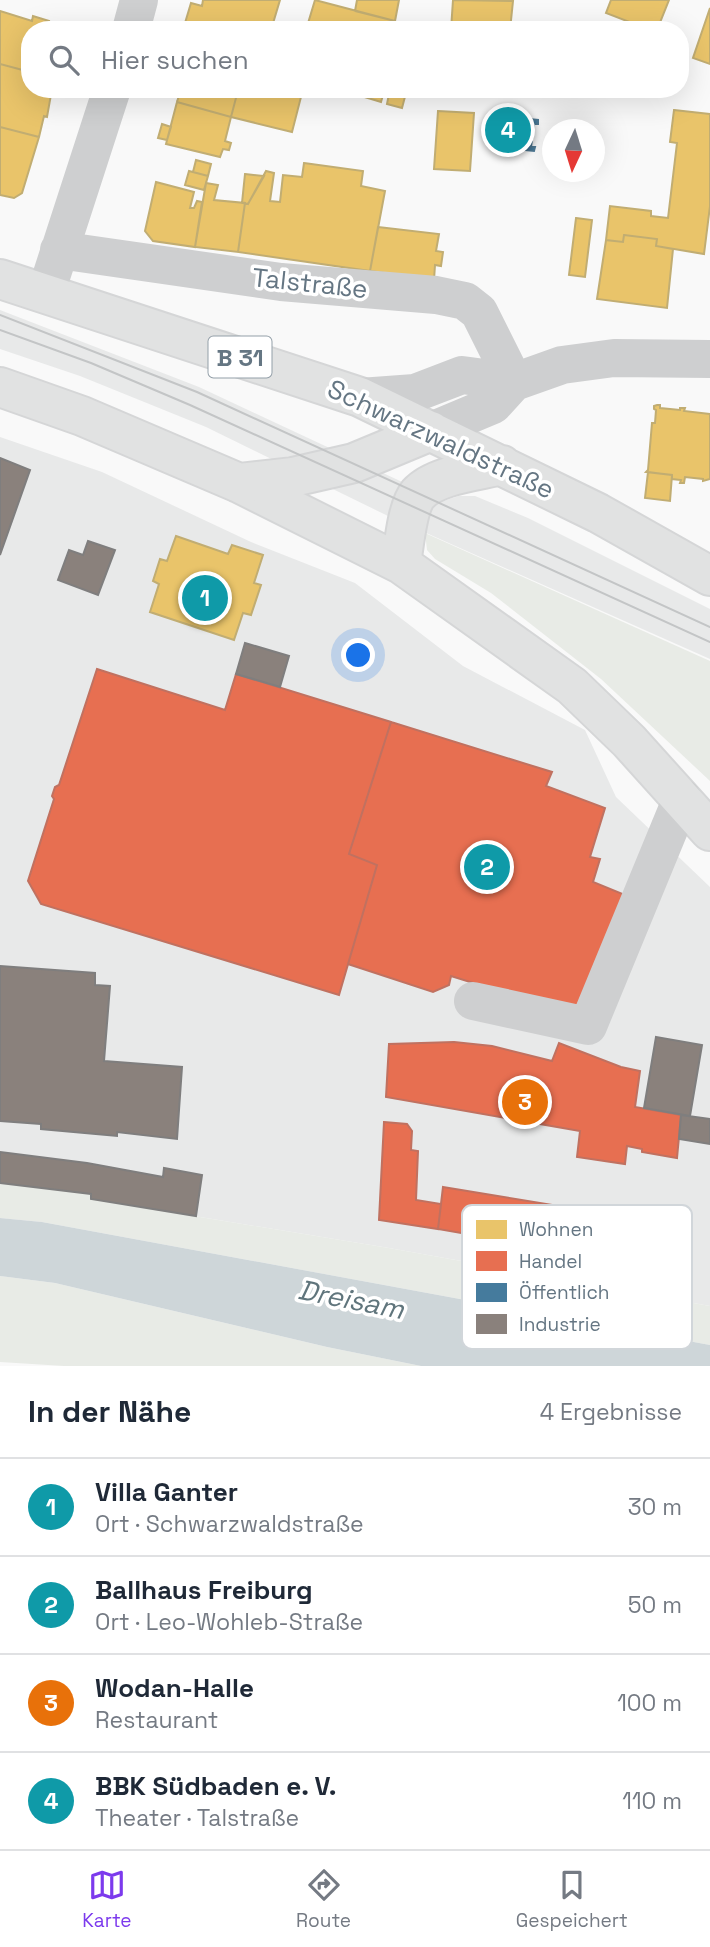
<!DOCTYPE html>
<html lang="de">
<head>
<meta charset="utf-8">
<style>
  :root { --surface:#fff; --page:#f2f2f3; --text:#1f2937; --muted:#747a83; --line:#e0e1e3; --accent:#7c3aed }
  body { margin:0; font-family:"Space Grotesk",sans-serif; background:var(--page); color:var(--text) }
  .compass { position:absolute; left:542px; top:119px; width:63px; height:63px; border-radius:50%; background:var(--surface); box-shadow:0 7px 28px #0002; rotate:184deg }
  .you { position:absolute; left:359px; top:656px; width:24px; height:24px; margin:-18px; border:5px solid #fff; border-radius:50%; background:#1a73e8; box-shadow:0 0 0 10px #1a73e833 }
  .badge { display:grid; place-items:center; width:46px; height:46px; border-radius:50%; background:var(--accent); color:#fff; font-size:23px; font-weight:700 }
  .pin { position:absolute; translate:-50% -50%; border:4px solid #fff; box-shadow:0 2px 7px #0006 }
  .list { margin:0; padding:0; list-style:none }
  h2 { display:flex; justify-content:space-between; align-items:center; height:91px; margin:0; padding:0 28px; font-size:30px }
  h2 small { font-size:23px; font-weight:400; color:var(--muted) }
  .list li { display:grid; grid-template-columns:46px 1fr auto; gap:21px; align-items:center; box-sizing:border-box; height:98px; padding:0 28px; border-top:2px solid var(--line) }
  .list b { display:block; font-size:26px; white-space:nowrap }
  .list p { margin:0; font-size:23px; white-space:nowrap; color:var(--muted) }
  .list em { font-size:23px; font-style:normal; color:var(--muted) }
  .icon { flex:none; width:38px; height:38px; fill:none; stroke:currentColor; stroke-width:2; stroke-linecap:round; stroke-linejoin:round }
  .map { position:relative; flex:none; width:710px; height:1366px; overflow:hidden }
  .search { position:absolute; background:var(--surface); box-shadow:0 7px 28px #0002; left:21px; right:21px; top:21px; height:77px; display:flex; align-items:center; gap:18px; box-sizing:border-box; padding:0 24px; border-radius:28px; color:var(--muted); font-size:26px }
  .sheet { height:483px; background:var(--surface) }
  nav { display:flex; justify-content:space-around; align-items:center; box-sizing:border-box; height:98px; border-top:2px solid var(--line); background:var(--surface); font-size:19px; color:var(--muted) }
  nav a { display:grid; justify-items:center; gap:4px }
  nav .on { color:var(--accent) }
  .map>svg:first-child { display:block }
  .built { fill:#e8e9e9 }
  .green { fill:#e8ebe6 }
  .water { fill:#ced6d9 }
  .homes { fill:#e9c46a; stroke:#c1ad72; stroke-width:2 }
  .shops { fill:#e76f51; stroke:#c07160; stroke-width:2 }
  .public { fill:#457b9d; stroke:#4f7a95; stroke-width:2 }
  .industry { fill:#8a817c; stroke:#7f7e7e; stroke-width:2 }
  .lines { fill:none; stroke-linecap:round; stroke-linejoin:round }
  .major-casing { stroke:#d5d6d7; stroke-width:42 }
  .minor { stroke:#cecfd0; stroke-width:38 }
  .major { stroke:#e1e2e2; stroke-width:38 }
  .tram { stroke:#c3c5c6; stroke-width:2 }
  .labels { text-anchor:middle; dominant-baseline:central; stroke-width:7; stroke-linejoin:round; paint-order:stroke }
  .shield { fill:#fff; stroke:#939fa8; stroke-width:2 }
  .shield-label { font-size:24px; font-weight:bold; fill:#657683 }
  .street-label { font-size:26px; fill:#657683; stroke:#fff }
  .water-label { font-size:28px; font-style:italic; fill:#60757c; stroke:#fff }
  .key { fill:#fff; stroke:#d1d6da; stroke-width:2 }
  .key-label { font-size:19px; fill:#657683 }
</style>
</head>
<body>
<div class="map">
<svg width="710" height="1366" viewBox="0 0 710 1366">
  <rect width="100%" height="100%" fill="#f9f9f9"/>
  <path class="built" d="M 0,310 L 199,387 L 443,501 L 459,496 L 475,496 L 528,518 L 710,609 L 710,659 L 388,516 L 206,427 L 80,376 L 0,349 Z
    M 0,437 L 102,472 L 251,542 L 355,583 L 463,666 L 585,730 L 616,797 L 710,887 L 710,1306 L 389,1248 L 91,1199 L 91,1194 L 0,1183 Z"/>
  <path class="green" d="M 425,533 L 710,661 L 710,781 L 601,679 L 491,593 L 435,559 L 427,550 Z
    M 0,1183 L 91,1194 L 91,1199 L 389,1248 L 710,1306 L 710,1345 L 42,1222 L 0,1218 Z
    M 0,1276 L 55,1283 L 327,1347 L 421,1366 L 64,1366 L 0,1362 Z"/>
  <path class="water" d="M 0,1218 L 42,1222 L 710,1345 L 710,1366 L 421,1366 L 327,1347 L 55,1283 L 0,1276 Z"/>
  <path class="homes" d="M 203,0 L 280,0 L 271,30 L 209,30 L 185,23 L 191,3 L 202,6 Z
    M 315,0 L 395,21 L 393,30 L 306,30 Z
    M 357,0 L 399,0 L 395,21 L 355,11 Z
    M 453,0 L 513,1 L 510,30 L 451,30 Z
    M 611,0 L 669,0 L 657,30 L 650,30 L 606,13 Z
    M 710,8 L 710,64 L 693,58 Z
    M 0,11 L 32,21 L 33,16 L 49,21 L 48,26 L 62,30 L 30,30 L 30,72 L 0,64 Z
    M 0,64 L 30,72 L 30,89 L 52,89 L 47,117 L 44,116 L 39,137 L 0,127 Z
    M 181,89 L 246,89 L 244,95 L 237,94 L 231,117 L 177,102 Z
    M 246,89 L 287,89 L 302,93 L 292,132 L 231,117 L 237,94 L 244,95 Z
    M 338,89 L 376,89 L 375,93 L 383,95 L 381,102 Z
    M 390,89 L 407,89 L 402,108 L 387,104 Z
    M 177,102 L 231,117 L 225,141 L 231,143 L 229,150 L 223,149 L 220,157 L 166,144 Z
    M 674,110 L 710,114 L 710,206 L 704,254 L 656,246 L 657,239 L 624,235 L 623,242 L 606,240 L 610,206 L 651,211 L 651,216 L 668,218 L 677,143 L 670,142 Z
    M 438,111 L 474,113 L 470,171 L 434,169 Z
    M 162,124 L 171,127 L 167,140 L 158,138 Z
    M 0,127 L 39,137 L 22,193 L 14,198 L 0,195 Z
    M 196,160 L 211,164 L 208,176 L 193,172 Z
    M 304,163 L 363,171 L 361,186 L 385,191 L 370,271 L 238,252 L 245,203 L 248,204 L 266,171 L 274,173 L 270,201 L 280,202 L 283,175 L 302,177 Z
    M 189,171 L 208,176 L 204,190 L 185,185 Z
    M 245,174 L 264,176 L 248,204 L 242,203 Z
    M 156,182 L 194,192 L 190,208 L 194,208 L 197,201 L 202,202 L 195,247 L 153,241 L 145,231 Z
    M 206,183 L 218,185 L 214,200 L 245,203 L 238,252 L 195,247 Z
    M 576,218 L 592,220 L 585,277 L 569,275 Z
    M 378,227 L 439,234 L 436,251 L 443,252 L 441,266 L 435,265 L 434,280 L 370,271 Z
    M 624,235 L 657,239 L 656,246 L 673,249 L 667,308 L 597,299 L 606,240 L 623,242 Z
    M 657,405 L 660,405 L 660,408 L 680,410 L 680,408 L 685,408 L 684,411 L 710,414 L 710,479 L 703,481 L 703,479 L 685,477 L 684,483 L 680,483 L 681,480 L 672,479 L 672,475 L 646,472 L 648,470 L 652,423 L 655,423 L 656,410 L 654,409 L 654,406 Z
    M 648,472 L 672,475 L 670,501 L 645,498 Z
    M 176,536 L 228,554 L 232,545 L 263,555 L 254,583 L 261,585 L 251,615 L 243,613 L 234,640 L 150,612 L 159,584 L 153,581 L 160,559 L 167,561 Z"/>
  <path class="shops" d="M 97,669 L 225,710 L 236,674 L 391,722 L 349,854 L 377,865 L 339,995 L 41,904 L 28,881 L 54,799 L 52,796 L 55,787 L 59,785 Z
    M 391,722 L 552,772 L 546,786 L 605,808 L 590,857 L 600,859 L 593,882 L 625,895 L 576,1015 L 451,976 L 449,985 L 433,992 L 348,964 L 377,865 L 349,854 Z
    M 454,1042 L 492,1046 L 552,1061 L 559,1043 L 621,1067 L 640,1071 L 635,1107 L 681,1115 L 677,1158 L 642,1152 L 642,1149 L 627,1146 L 625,1164 L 577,1157 L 580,1131 L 386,1097 L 389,1044 Z
    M 384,1122 L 407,1124 L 412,1131 L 411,1150 L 418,1151 L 416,1200 L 441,1204 L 438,1229 L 379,1220 Z
    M 443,1187 L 571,1208 L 569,1216 L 599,1220 L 593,1256 L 438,1229 Z"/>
  <path class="public" d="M 499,116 L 538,120 L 538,124 L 534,124 L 531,147 L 535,147 L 534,151 L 495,147 L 496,142 L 500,142 L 502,121 L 498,121 Z"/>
  <path class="industry" d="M 0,458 L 30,470 L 0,555 Z
    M 88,541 L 115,550 L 98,595 L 58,580 L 69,550 L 83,555 Z
    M 245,643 L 289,656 L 280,687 L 236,674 Z
    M 0,966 L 95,973 L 95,985 L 110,986 L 104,1061 L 182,1067 L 177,1139 L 117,1132 L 117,1136 L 41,1129 L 41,1124 L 0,1121 Z
    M 656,1037 L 702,1045 L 690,1116 L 644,1108 Z
    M 681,1115 L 710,1119 L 710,1144 L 679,1139 Z
    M 0,1152 L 87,1163 L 163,1177 L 164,1168 L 202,1175 L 196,1216 L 91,1199 L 91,1194 L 0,1183 Z"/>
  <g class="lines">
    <defs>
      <path id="major" d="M 0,279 L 360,397 L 598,513 L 710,576
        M 0,387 L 82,416 L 239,483 L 401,564 L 572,686 L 629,741 L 710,831
        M 239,483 L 293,477 L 354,463 L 431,431
        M 401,564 C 404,546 407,507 418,494 C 435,475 478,471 502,465"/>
    </defs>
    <use href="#major" class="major-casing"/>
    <path class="minor" d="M 131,30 L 139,0
      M 59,250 L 281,282 L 436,295 L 465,301 L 479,312 L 514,382
      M 52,274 L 112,89
      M 360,397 L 415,393 L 462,375 L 514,382 L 562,365 L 614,358 L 710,359
      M 431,431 L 493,405 L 514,382
      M 473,1001 L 588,1026 L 682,798"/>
    <use href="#major" class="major"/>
    <path class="tram" d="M 0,315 L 197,392 L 710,627
      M 0,330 L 91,363 L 190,405 L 710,642"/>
  </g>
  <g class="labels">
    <rect class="shield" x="208.5" y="336.5" width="63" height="41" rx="5"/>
    <g class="shield-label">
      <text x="240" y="357">B 31</text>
    </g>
    <g class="street-label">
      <text transform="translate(310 283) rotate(6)">Talstraße</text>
      <text transform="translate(441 439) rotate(25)">Schwarzwaldstraße</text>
    </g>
    <g class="water-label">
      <text transform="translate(351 1299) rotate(11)">Dreisam</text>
    </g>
  </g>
  <rect x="462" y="1205" width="230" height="144" rx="10" class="key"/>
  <rect x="476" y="1220" width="31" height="19" fill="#e9c46a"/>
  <rect x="476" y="1251" width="31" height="20" fill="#e76f51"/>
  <rect x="476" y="1283" width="31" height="19" fill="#457b9d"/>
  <rect x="476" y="1314" width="31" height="20" fill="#8a817c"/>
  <g class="key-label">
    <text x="519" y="1236">Wohnen</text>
    <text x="519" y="1268">Handel</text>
    <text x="519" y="1299">Öffentlich</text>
    <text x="519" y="1331">Industrie</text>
  </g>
</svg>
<svg class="compass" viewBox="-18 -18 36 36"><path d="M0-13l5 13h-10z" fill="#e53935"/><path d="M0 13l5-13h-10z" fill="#747a83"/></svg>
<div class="you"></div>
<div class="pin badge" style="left:205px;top:598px;background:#0f9aa8">1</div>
<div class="pin badge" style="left:487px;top:867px;background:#0f9aa8">2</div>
<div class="pin badge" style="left:525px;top:1102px;background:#e8710a">3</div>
<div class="pin badge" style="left:508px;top:130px;background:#0f9aa8">4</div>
<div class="search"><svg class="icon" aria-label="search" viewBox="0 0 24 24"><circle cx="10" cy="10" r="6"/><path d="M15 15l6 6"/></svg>Hier suchen</div>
</div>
<section class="sheet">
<h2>In der Nähe<small>4 Ergebnisse</small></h2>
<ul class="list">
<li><span class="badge" style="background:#0f9aa8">1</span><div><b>Villa Ganter</b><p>Ort · Schwarzwaldstraße</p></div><em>30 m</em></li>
<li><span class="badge" style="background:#0f9aa8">2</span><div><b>Ballhaus Freiburg</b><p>Ort · Leo-Wohleb-Straße</p></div><em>50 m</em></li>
<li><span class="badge" style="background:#e8710a">3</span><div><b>Wodan-Halle</b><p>Restaurant</p></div><em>100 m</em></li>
<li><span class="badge" style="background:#0f9aa8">4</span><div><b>BBK Südbaden e. V.</b><p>Theater · Talstraße</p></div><em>110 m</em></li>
</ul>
</section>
<nav>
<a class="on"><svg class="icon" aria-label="map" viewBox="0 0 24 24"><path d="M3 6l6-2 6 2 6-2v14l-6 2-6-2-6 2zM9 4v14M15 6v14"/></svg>Karte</a>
<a><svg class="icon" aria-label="directions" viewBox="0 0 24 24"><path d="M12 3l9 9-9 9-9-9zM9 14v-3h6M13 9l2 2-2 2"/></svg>Route</a>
<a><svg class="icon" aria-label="saved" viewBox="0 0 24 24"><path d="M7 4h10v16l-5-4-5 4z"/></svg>Gespeichert</a>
</nav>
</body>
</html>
